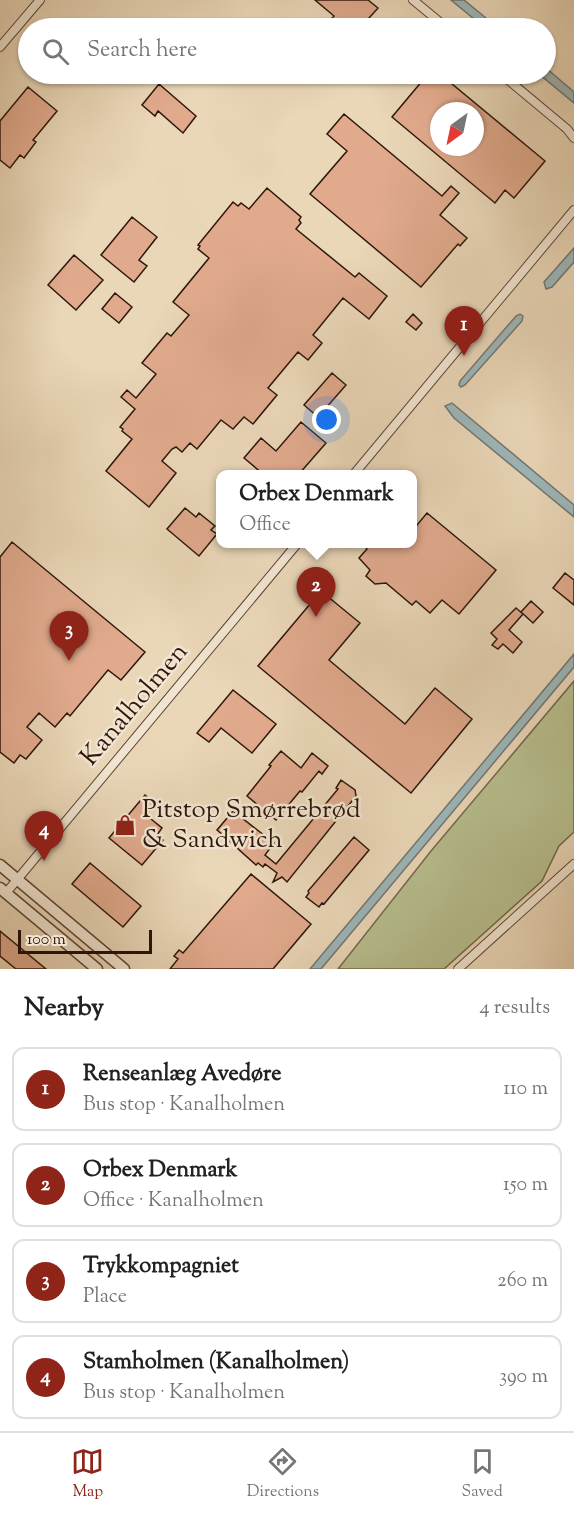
<!DOCTYPE html>
<html lang="en">
<head>
<meta charset="utf-8">
<style>
  :root { --surface:#fff; --page:#f2f2f2; --text:#222; --muted:#767676; --line:#e0e0e0; --accent:#8f2418 }
  body { margin:0; font-family:"Sorts Mill Goudy",serif; background:var(--page); color:var(--text) }
  .compass { position:absolute; left:430px; top:102px; width:54px; height:54px; border-radius:50%; background:var(--surface); box-shadow:0 2px 4px #0004; rotate:213deg }
  .scale { position:absolute; left:18px; bottom:15px; width:134px; box-sizing:border-box; padding-left:6px; border:3px solid #2e160b; border-top:0; font-size:16px; line-height:21px; white-space:nowrap; color:#2e160b; -webkit-text-stroke:4px #f1e5d1; paint-order:stroke }
  .you { position:absolute; left:327px; top:420px; width:21px; height:21px; margin:-15px; border:4px solid #fff; border-radius:50%; background:#1a73e8; box-shadow:0 0 0 9px #1a73e833 }
  .badge { display:grid; place-items:center; width:39px; height:39px; border-radius:50%; background:var(--accent); color:#fff; font-size:20px; font-weight:700 }
  .pin { position:absolute; translate:-50% -50px; filter:drop-shadow(0 2px 3px #0008) }
  .pin::after { content:''; position:absolute; top:32px; width:21px; height:18px; background:inherit; clip-path:polygon(0 0,100% 0,50% 100%) }
  .popup { position:absolute; left:216px; top:470px; width:201px; height:78px; box-sizing:border-box; display:grid; place-content:center; border-radius:12px; background:var(--surface); filter:drop-shadow(0 2px 4px #0005); font-size:20px; white-space:nowrap; color:var(--muted) }
  .popup b { font-size:22px; color:var(--text) }
  .popup::after { content:''; position:absolute; left:50%; top:100%; margin-left:-12px; border:12px solid transparent; border-top-color:var(--surface) }
  .list { margin:0; padding:0; list-style:none }
  h2 { display:flex; justify-content:space-between; align-items:center; height:78px; margin:0; padding:0 24px; font-size:26px }
  h2 small { font-size:20px; font-weight:400; color:var(--muted) }
  .list li { display:grid; grid-template-columns:39px 1fr auto; gap:18px; align-items:center; box-sizing:border-box; height:84px; margin:0 12px 12px; padding:0 12px; border:2px solid var(--line); border-radius:12px }
  .list b { display:block; font-size:22px; white-space:nowrap }
  .list p { margin:0; font-size:20px; white-space:nowrap; color:var(--muted) }
  .list em { font-size:20px; font-style:normal; color:var(--muted) }
  .icon { flex:none; width:33px; height:33px; fill:none; stroke:currentColor; stroke-width:2; stroke-linecap:round; stroke-linejoin:round }
  .map { position:relative; flex:none; width:574px; height:969px; overflow:hidden }
  .search { position:absolute; background:var(--surface); box-shadow:0 2px 4px #0004; left:18px; right:18px; top:18px; height:66px; display:flex; align-items:center; gap:15px; box-sizing:border-box; padding:0 21px; border-radius:33px; color:var(--muted); font-size:22px }
  .sheet { height:462px; background:var(--surface) }
  nav { display:flex; justify-content:space-around; align-items:center; box-sizing:border-box; height:84px; border-top:2px solid var(--line); background:var(--surface); font-size:16px; color:var(--muted) }
  nav a { display:grid; justify-items:center; gap:3px }
  nav .on { color:var(--accent) }
  .map>svg:first-child { display:block }
  .green { fill:#b7be8e; stroke:#726a4c; stroke-width:1.5 }
  .water { fill:#9db7ba; stroke:#717774; stroke-width:1.5 }
  .building { fill:#e1aa8d; stroke:#2e160b; stroke-width:1.5; fill-rule:evenodd }
  .lines { fill:none; stroke-linecap:round; stroke-linejoin:round }
  .minor-casing { stroke:#5d4636; stroke-width:10 }
  .tertiary-casing { stroke:#5d4636; stroke-width:13 }
  .minor { stroke:#f1e5d1; stroke-width:8 }
  .tertiary { stroke:#f1e5d1; stroke-width:10 }
  .labels { text-anchor:middle; dominant-baseline:central; stroke-width:5; stroke-linejoin:round; paint-order:stroke }
  .street-label { font-size:26px; fill:#2e160b; stroke:#f1e5d1 }
  .poi-label { font-size:26px; fill:#2e160b; stroke:#f1e5d1; text-anchor:start }
</style>
</head>
<body>
<div class="map">
<svg width="574" height="969" viewBox="0 0 574 969">
  <rect width="100%" height="100%" fill="#ead7b8"/>
  <filter id="stains"><feTurbulence type="fractalNoise" baseFrequency=".00333" numOctaves="4"/><feColorMatrix values="0 0 0 0 .2 0 0 0 0 .09 0 0 0 0 .02 0 0 0 .5 -.17"/></filter>
  <radialGradient id="worn" r=".72"><stop offset=".6" stop-color="#630" stop-opacity="0"/><stop offset="1" stop-color="#630" stop-opacity=".3"/></radialGradient>
  <path class="green" d="M 574,681 L 574,832 L 559,846 L 542,881 L 444,969 L 338,969 L 431,851 Z"/>
  <path class="water" d="M 451,0 L 464,0 L 498,28 L 485,28 Z
    M 546,68 L 574,92 L 574,103 L 539,74 L 546,74 Z
    M 574,248 L 574,262 L 552,287 L 546,289 L 544,282 Z
    M 520,314 L 523,316 L 522,321 L 465,385 L 461,387 L 459,385 L 460,381 L 516,316 Z
    M 452,403 L 574,505 L 574,517 L 454,418 L 445,406 Z
    M 574,654 L 574,667 L 321,969 L 310,969 Z"/>
  <path class="building" d="M 315,0 L 368,0 L 378,8 L 360,28 L 323,28 L 334,16 Z
    M 428,74 L 440,74 L 545,161 L 514,198 L 505,190 L 495,203 L 392,117 ZM 439,111 L 475,111 L 475,147 L 439,147 Z
    M 159,84 L 196,116 L 183,133 L 158,111 L 155,116 L 142,105 Z
    M 28,87 L 57,111 L 33,140 L 36,142 L 24,158 L 20,155 L 10,168 L 0,160 L 0,121 Z
    M 344,114 L 442,196 L 451,186 L 459,193 L 440,215 L 467,238 L 460,246 L 458,244 L 421,287 L 310,194 L 347,151 L 327,134 Z
    M 267,188 L 301,217 L 299,220 L 301,223 L 296,229 L 355,277 L 359,273 L 387,296 L 369,319 L 343,298 L 313,335 L 322,343 L 308,360 L 298,352 L 268,388 L 277,395 L 253,424 L 244,417 L 233,429 L 221,420 L 197,449 L 190,443 L 182,452 L 176,447 L 172,449 L 162,461 L 176,473 L 149,507 L 106,471 L 132,439 L 122,431 L 123,429 L 120,427 L 135,409 L 121,397 L 127,390 L 136,398 L 156,374 L 142,363 L 167,333 L 171,336 L 189,315 L 173,302 L 209,258 L 198,249 L 200,246 L 198,245 L 233,202 L 238,206 L 241,203 L 249,209 Z
    M 132,217 L 157,237 L 139,260 L 147,266 L 134,282 L 101,255 Z
    M 74,255 L 103,280 L 76,310 L 48,285 Z
    M 115,293 L 132,307 L 119,323 L 102,309 Z
    M 413,314 L 422,323 L 416,330 L 406,322 Z
    M 332,373 L 346,385 L 318,417 L 304,405 Z
    M 301,422 L 326,443 L 299,474 L 263,474 L 244,458 L 261,438 L 276,451 Z
    M 185,508 L 196,517 L 199,513 L 215,526 L 211,530 L 217,534 L 199,556 L 167,529 Z
    M 427,513 L 496,570 L 459,614 L 442,600 L 430,613 L 416,601 L 412,605 L 386,583 L 375,584 L 366,576 L 370,570 L 359,558 L 367,549 L 363,543 L 412,543 L 412,531 Z
    M 12,542 L 145,652 L 121,680 L 108,670 L 70,716 L 67,713 L 55,727 L 39,713 L 27,727 L 42,740 L 26,759 L 20,755 L 14,763 L 0,752 L 0,557 Z
    M 565,573 L 574,580 L 574,605 L 553,588 Z
    M 321,591 L 360,623 L 329,660 L 405,724 L 435,688 L 472,719 L 411,793 L 258,666 Z
    M 531,601 L 543,612 L 533,623 L 521,612 Z
    M 516,608 L 523,614 L 509,630 L 522,642 L 513,653 L 503,644 L 498,649 L 492,645 L 497,639 L 491,633 Z
    M 233,690 L 276,724 L 252,753 L 221,728 L 209,742 L 197,733 Z
    M 281,751 L 301,768 L 312,753 L 328,766 L 322,774 L 319,771 L 302,792 L 300,791 L 276,820 L 247,796 L 271,766 L 269,765 Z
    M 341,780 L 355,790 L 356,796 L 287,882 L 282,877 L 273,882 L 277,873 L 265,864 L 263,867 L 258,863 L 256,865 L 217,830 L 233,811 L 274,843 L 265,855 L 276,864 L 338,789 L 336,788 Z
    M 145,795 L 155,804 L 146,815 L 162,828 L 157,835 L 163,840 L 142,865 L 109,838 Z
    M 354,837 L 369,850 L 324,904 L 322,903 L 319,907 L 306,897 L 309,893 L 308,891 Z
    M 90,863 L 141,906 L 123,927 L 72,884 Z
    M 251,874 L 311,924 L 273,969 L 170,969 L 178,959 L 174,956 L 179,950 L 183,953 Z
    M 0,931 L 46,969 L 16,969 L 0,956 Z"/>
  <g class="lines">
    <defs>
      <path id="minor" d="M 413,0 L 447,28
        M 0,47 L 40,0
        M 501,74 L 567,129 L 574,138
        M 354,474 L 574,210
        M 6,893 L 297,544
        M 458,969 L 574,864"/>
      <path id="tertiary" d="M 0,865 L 124,969
        M 0,888 L 97,969"/>
    </defs>
    <use href="#minor" class="minor-casing"/>
    <use href="#tertiary" class="tertiary-casing"/>
    <use href="#minor" class="minor"/>
    <use href="#tertiary" class="tertiary"/>
  </g>
  <defs>
    <symbol id="shop-bare" viewBox="-9 -9 18 18"><path d="M-5-2.5h2.3a2.7 3.5 0 0 1 5.4 0H5L5.5 6h-11ZM-1.5-2.5h3a1.5 2.3 0 0 0-3 0Z" fill="#8f2418" stroke="#f1e5d1" stroke-width="2.5" paint-order="stroke"/></symbol>
  </defs>
  <g fill-rule="evenodd">
    <use href="#shop-bare" x="110" y="810" width="30" height="30"/>
  </g>
  <g class="labels">
    <g class="street-label">
      <text transform="translate(135 705) rotate(-50)">Kanalholmen</text>
    </g>
    <g class="poi-label">
      <text x="142" y="810">Pitstop Smørrebrød<tspan x="142" dy="30">&amp; Sandwich</tspan></text>
    </g>
  </g>
  <rect width="100%" height="100%" filter="url(#stains)"/>
  <rect width="100%" height="100%" fill="url(#worn)"/>
</svg>
<svg class="compass" viewBox="-18 -18 36 36"><path d="M0-13l5 13h-10z" fill="#e53935"/><path d="M0 13l5-13h-10z" fill="#767676"/></svg>
<div class="scale">100 m</div>
<div class="you"></div>
<div class="pin badge" style="left:464px;top:356px">1</div>
<div class="pin badge" style="left:316px;top:617px">2</div>
<div class="popup"><b>Orbex Denmark</b>Office</div>
<div class="pin badge" style="left:69px;top:661px">3</div>
<div class="pin badge" style="left:44px;top:861px">4</div>
<div class="search"><svg class="icon" aria-label="search" viewBox="0 0 24 24"><circle cx="10" cy="10" r="6"/><path d="M15 15l6 6"/></svg>Search here</div>
</div>
<section class="sheet">
<h2>Nearby<small>4 results</small></h2>
<ul class="list">
<li><span class="badge">1</span><div><b>Renseanlæg Avedøre</b><p>Bus stop · Kanalholmen</p></div><em>110 m</em></li>
<li><span class="badge">2</span><div><b>Orbex Denmark</b><p>Office · Kanalholmen</p></div><em>150 m</em></li>
<li><span class="badge">3</span><div><b>Trykkompagniet</b><p>Place</p></div><em>260 m</em></li>
<li><span class="badge">4</span><div><b>Stamholmen (Kanalholmen)</b><p>Bus stop · Kanalholmen</p></div><em>390 m</em></li>
</ul>
</section>
<nav>
<a class="on"><svg class="icon" aria-label="map" viewBox="0 0 24 24"><path d="M3 6l6-2 6 2 6-2v14l-6 2-6-2-6 2zM9 4v14M15 6v14"/></svg>Map</a>
<a><svg class="icon" aria-label="directions" viewBox="0 0 24 24"><path d="M12 3l9 9-9 9-9-9zM9 14v-3h6M13 9l2 2-2 2"/></svg>Directions</a>
<a><svg class="icon" aria-label="saved" viewBox="0 0 24 24"><path d="M7 4h10v16l-5-4-5 4z"/></svg>Saved</a>
</nav>
</body>
</html>
